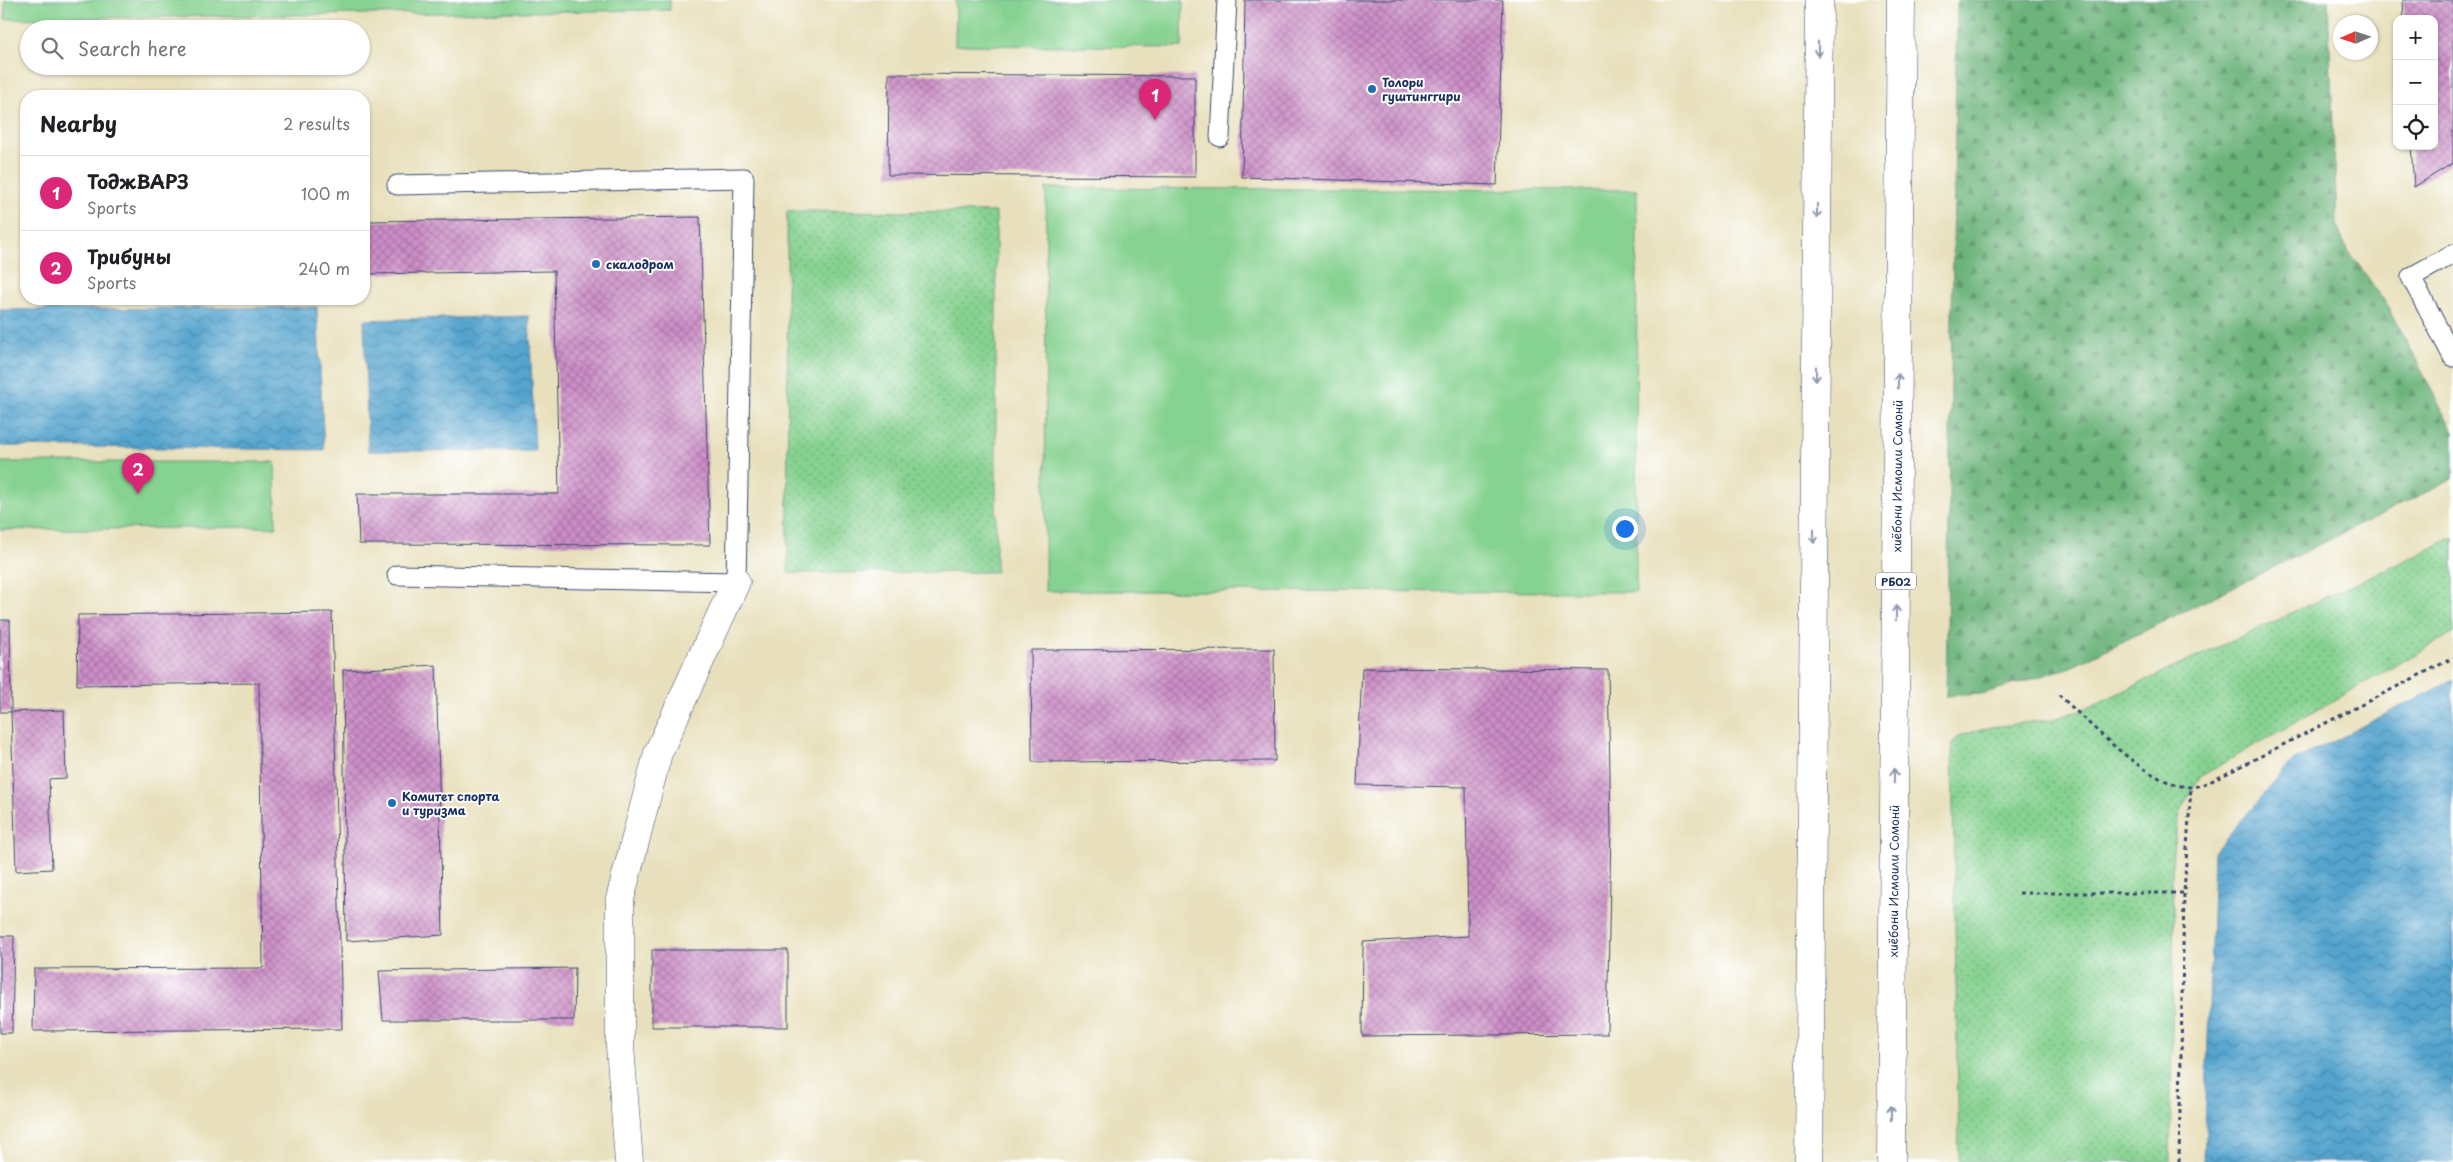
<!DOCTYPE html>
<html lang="en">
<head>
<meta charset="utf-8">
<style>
  :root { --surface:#fff; --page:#f6f6f6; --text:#202124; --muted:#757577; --line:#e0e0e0; --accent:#db2777 }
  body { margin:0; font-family:"Playpen Sans",sans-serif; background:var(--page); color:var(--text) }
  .controls { position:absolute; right:15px; top:15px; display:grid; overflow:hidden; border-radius:10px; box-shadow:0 1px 4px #0004 }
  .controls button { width:45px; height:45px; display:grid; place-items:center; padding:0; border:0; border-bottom:1px solid var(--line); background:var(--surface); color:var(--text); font:25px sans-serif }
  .compass { position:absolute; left:2333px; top:15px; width:45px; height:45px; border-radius:50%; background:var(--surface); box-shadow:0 1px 4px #0004; rotate:267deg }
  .you { position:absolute; left:1624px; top:528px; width:18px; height:18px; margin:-12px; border:4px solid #fff; border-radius:50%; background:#1a73e8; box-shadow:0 0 0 8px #1a73e833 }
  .badge { display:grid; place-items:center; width:32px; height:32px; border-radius:50%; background:var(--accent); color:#fff; font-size:16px; font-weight:700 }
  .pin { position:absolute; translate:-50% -41px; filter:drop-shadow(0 1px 2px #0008) }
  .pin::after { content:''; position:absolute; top:26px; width:18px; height:15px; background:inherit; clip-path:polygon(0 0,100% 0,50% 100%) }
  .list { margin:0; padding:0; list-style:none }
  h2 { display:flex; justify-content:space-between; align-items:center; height:65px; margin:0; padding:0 20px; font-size:21px }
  h2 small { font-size:16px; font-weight:400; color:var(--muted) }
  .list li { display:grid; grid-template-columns:32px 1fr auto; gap:15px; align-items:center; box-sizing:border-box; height:75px; padding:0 20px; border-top:1px solid var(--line) }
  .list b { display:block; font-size:19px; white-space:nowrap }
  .list p { margin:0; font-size:16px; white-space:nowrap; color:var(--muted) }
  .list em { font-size:16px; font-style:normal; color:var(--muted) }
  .icon { flex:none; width:28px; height:28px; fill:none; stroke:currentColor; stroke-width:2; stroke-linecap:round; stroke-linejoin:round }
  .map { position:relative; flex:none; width:2453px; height:1162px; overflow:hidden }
  .search { position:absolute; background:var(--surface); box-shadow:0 1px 4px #0004; left:20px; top:20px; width:350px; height:55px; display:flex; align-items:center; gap:12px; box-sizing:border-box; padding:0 18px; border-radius:28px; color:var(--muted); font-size:19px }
  .panel { position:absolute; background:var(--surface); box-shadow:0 1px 4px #0004; left:20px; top:90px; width:350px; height:215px; border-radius:20px }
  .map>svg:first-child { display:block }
  .grass { fill:url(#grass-dots); stroke:#508077 }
  .forest { fill:url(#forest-firs); stroke:#44726c }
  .green { fill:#86d290; stroke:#508077 }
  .water { fill:url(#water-waves); stroke:#386a96 }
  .building { fill:url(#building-cross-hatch) }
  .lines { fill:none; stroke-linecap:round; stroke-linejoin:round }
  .service-casing { stroke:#3a4a6c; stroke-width:21 }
  .minor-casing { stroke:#3a4a6c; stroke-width:29 }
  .trunk-casing { stroke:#3a4a6c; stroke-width:29 }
  .path { stroke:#3a4a6c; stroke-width:3; stroke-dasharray:4 4; stroke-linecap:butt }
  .service { stroke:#fff; stroke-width:19 }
  .minor { stroke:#fff; stroke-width:28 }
  .trunk { stroke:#fff; stroke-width:28 }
  .oneway { stroke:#8d97ae }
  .poi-dot { fill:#1f6fb2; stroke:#fff; stroke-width:2 }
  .labels { text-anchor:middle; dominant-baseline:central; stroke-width:4; stroke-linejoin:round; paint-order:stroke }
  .shield { fill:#fff; stroke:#5f6d8e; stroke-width:1 }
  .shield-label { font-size:11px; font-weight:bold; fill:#1b2f5e }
  .poi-label { font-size:12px; font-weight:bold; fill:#1b2f5e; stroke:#fff; text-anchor:start }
  .street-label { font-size:12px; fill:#1b2f5e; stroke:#fff }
</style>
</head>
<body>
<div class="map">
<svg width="2453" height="1162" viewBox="0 0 2453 1162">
  <defs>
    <pattern id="grass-dots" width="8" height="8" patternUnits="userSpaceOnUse" patternTransform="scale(1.25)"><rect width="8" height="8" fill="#86d290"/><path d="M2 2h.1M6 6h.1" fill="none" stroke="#6dab79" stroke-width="1.8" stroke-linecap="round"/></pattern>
    <pattern id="forest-firs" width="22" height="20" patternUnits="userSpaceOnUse" patternTransform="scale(1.25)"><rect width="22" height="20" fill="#6cb47a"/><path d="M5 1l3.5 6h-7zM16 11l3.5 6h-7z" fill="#589367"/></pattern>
    <pattern id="water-waves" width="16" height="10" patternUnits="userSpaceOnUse" patternTransform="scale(1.25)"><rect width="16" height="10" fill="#54a4ce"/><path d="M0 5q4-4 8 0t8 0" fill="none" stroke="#4586aa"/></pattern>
    <pattern id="building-cross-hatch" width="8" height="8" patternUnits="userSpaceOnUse" patternTransform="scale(1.25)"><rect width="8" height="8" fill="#cd8ec7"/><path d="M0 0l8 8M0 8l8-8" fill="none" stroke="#a674a5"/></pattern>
  </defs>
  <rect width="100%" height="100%" fill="#fff"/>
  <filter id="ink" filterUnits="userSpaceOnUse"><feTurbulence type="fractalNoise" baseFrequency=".02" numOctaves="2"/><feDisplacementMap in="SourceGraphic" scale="10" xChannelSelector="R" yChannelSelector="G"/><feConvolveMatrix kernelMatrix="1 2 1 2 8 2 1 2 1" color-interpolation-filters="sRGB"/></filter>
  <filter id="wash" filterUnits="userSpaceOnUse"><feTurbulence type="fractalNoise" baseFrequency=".0096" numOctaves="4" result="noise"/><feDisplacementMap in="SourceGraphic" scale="20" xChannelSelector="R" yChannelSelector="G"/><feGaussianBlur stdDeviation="1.12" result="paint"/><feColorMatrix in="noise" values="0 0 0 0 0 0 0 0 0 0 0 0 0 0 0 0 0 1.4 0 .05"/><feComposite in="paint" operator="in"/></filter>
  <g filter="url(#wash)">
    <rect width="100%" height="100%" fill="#e8e0bc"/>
    <path class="grass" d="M 787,211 L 996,212 L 996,572 L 788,573 Z
      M 2453,538 L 2453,633 L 2201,776 C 2172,814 2169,858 2174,904 L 2170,1162 L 1959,1162 L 1952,744 L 1958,736 L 1992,727 L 2054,719 L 2089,707 Z"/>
    <path class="forest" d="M 1957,0 L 2328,0 L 2337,222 L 2342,242 L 2389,307 L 2453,432 L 2453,479 L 2071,667 L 1982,694 L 1946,696 Z"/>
    <path class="green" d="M 5,0 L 670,0 L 670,10 L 5,19 Z
      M 956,0 L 1183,0 L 1182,47 L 955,45 Z
      M 1046,188 L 1637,190 L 1636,592 L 1045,591 Z
      M 0,462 L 275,462 L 276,527 L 0,530 Z"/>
    <path class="water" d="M 317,307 L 324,450 L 0,446 L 0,310 Z
      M 529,316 L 535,451 L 368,451 L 364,320 Z
      M 2453,680 L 2453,1162 L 2204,1162 L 2214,852 L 2293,761 Z"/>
    <g id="blocks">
      <path class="building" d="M 1245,0 L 1503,0 L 1497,185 L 1242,177 Z
        M 2403,0 L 2453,0 L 2453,163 L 2414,187 L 2411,146 L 2434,146 L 2434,19 L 2404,19 Z
        M 889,74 L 1195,76 L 1195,177 L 888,175 Z
        M 700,217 L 710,545 L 359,544 L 357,494 L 559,494 L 554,271 L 364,274 L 364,221 Z
        M 332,612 L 342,1029 L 33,1031 L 34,969 L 263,968 L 259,683 L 77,685 L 78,615 Z
        M 0,620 L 10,620 L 11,712 L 0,712 Z
        M 1274,649 L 1275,761 L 1032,762 L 1031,650 Z
        M 436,665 L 443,935 L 346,941 L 343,670 Z
        M 1362,668 L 1608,670 L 1611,828 L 1607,1034 L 1362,1036 L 1363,942 L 1468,936 L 1466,787 L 1357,785 Z
        M 64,710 L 66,778 L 49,779 L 52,869 L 16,871 L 11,712 Z
        M 0,936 L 14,936 L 12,1033 L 0,1033 Z
        M 652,950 L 788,950 L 788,1027 L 652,1027 Z
        M 575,968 L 574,1020 L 383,1020 L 379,971 Z"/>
    </g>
  </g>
  <g filter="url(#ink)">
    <use href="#blocks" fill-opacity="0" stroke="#3a4a6c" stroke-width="1"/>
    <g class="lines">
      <defs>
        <path id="service" d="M 1220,137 L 1227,0
          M 2453,254 L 2411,277 L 2453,357
          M 397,575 L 736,582 L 744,178 L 397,185"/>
        <path id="minor" d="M 629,1162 L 620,1046 L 620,899 L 658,753 L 736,582"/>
        <g id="trunk">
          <path d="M 1809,1162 L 1819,0"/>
          <path id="s1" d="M 1891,1162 L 1901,0"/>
        </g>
      </defs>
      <use href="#service" class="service-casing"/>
      <use href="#minor" class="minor-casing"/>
      <use href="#trunk" class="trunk-casing"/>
      <path class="path" d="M 2059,695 C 2090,723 2148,786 2190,787 C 2198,787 2209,782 2216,779 L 2453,658
        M 2019,893 L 2184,893
        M 2179,1162 L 2184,893 L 2191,787"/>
      <use href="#service" class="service"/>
      <use href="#minor" class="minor"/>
      <use href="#trunk" class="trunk"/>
    </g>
    <defs><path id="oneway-shaft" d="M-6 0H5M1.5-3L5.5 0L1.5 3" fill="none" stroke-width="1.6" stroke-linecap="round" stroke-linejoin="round" transform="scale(1.25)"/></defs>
    <g class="oneway">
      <use href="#oneway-shaft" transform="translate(1818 49) rotate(90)"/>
      <use href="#oneway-shaft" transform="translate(1817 211) rotate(90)"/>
      <use href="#oneway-shaft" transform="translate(1816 374) rotate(90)"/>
      <use href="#oneway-shaft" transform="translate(1898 381) rotate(-89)"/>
      <use href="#oneway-shaft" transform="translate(1814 536) rotate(90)"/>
      <use href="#oneway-shaft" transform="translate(1896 613) rotate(-89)"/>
      <use href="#oneway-shaft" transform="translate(1894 776) rotate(-89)"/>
      <use href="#oneway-shaft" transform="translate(1891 1113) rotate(-89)"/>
    </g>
  </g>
  <g class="poi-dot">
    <circle cx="1372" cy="89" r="5"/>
    <circle cx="596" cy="264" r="5"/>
    <circle cx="392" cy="803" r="5"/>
  </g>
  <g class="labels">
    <rect class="shield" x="1876" y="572.5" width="40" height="17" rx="4"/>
    <g class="shield-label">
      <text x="1896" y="581">РБ02</text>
    </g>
    <g class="poi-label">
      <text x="1382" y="82">Толори<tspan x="1382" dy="14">гуштинггири</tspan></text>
      <text x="606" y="264">скалодром</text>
      <text x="402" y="796">Комитет спорта<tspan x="402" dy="14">и туризма</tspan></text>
    </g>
    <g class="street-label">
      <text stroke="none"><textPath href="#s1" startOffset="686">хиёбони Исмоили Сомонӣ</textPath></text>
      <text stroke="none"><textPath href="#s1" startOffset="281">хиёбони Исмоили Сомонӣ</textPath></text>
    </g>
  </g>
</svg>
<div class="controls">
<button>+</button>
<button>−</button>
<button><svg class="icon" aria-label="locate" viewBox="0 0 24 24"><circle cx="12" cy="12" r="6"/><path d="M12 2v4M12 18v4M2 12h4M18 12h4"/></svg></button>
</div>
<svg class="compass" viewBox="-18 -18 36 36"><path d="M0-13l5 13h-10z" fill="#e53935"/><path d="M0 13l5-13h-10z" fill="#757577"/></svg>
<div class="you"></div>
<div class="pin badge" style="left:1155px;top:120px">1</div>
<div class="pin badge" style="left:138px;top:494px">2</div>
<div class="search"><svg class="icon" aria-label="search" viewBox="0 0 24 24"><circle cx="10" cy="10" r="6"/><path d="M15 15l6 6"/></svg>Search here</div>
<section class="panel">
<h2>Nearby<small>2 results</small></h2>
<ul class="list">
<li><span class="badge">1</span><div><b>ТоджВАРЗ</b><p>Sports</p></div><em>100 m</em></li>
<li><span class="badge">2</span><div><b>Трибуны</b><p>Sports</p></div><em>240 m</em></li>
</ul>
</section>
</div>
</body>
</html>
